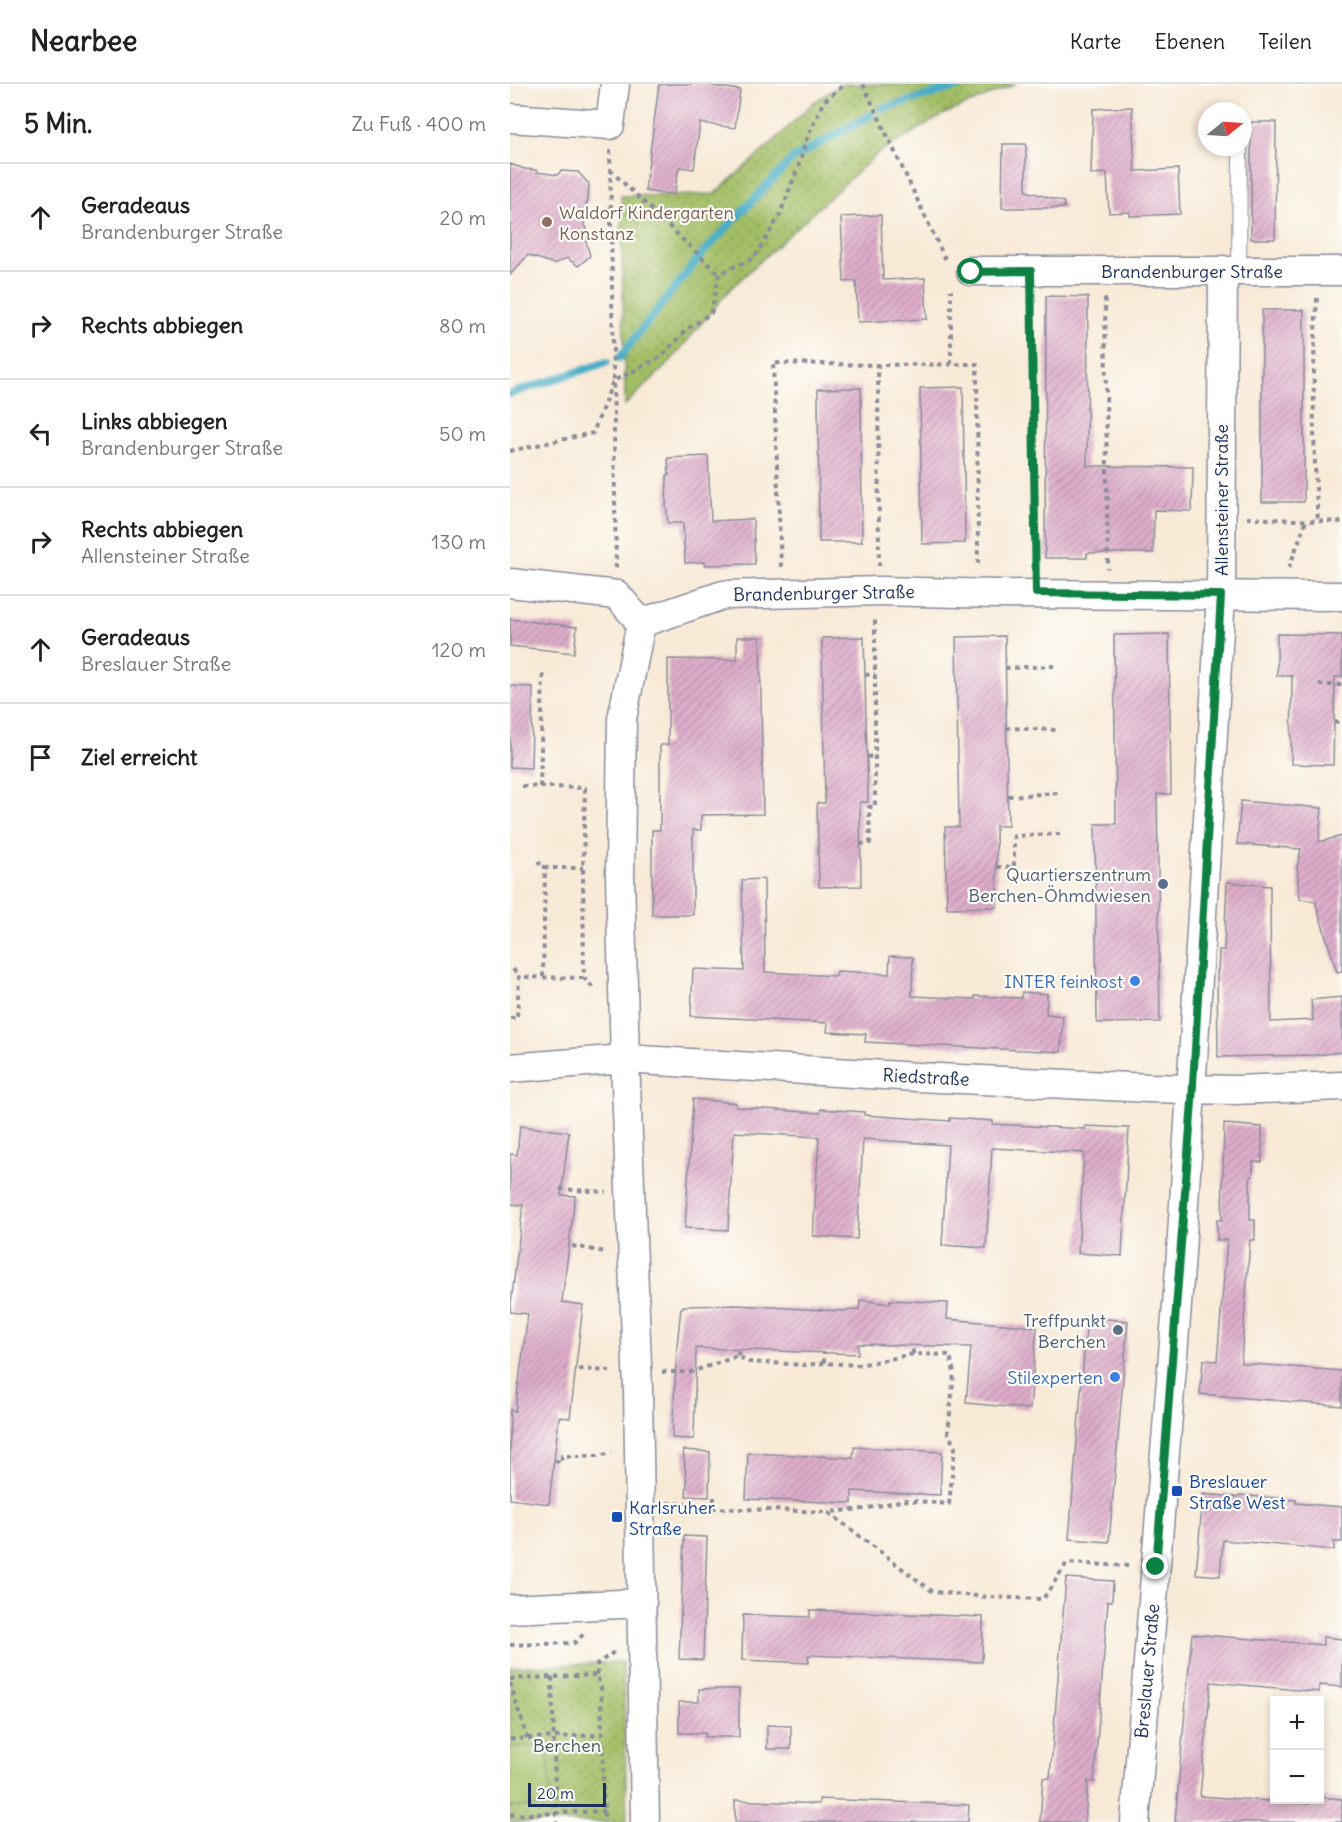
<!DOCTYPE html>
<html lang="de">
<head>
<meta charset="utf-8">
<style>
  :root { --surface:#fff; --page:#f2f2f2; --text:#222; --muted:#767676; --line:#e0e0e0 }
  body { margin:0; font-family:Delius,sans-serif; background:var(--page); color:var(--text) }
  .controls { position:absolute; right:18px; bottom:18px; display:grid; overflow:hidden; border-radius:0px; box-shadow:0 3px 9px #0003 }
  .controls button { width:54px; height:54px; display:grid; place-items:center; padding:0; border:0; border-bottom:2px solid var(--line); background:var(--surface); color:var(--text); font:30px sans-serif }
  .compass { position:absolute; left:688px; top:18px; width:54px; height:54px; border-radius:50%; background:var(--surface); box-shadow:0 3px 9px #0003; rotate:72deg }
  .scale { position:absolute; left:18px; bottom:15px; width:78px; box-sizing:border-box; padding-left:6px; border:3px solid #1b2f5e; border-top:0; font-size:16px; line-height:21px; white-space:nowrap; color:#1b2f5e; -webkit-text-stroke:4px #fdfcf7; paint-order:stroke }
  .stop { position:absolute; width:18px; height:18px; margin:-14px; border:4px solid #0b8043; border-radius:50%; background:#fff }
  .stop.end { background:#0b8043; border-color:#fff; box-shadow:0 2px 6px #0008 }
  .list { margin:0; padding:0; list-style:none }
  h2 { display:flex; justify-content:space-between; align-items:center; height:78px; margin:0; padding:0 24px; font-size:26px }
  h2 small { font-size:20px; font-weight:400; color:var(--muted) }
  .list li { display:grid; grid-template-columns:39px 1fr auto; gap:18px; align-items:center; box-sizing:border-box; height:108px; padding:0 24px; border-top:2px solid var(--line) }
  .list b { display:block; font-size:22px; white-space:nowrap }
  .list p { margin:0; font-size:20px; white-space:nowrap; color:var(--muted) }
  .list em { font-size:20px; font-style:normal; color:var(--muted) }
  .icon { flex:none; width:33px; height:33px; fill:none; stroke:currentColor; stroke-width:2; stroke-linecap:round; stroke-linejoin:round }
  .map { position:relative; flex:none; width:832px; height:1738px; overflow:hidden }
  header { display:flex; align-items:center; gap:36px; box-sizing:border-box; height:84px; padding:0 30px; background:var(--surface); border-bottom:2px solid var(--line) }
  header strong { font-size:28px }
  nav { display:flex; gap:33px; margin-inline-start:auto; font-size:21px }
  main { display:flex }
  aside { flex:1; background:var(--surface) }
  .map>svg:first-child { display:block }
  .park { fill:url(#park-dots); stroke:#5f7662; stroke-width:1.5 }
  .pitch { fill:#a3be65; stroke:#5f7662; stroke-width:1.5 }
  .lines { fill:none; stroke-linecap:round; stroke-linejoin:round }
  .stream { stroke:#47adc6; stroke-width:8 }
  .building { fill:url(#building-hatch) }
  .service-casing { stroke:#8a8c9a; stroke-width:16 }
  .minor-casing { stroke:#8a8c9a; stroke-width:31 }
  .path { stroke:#8a8c9a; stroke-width:4; stroke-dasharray:4.5 4.5; stroke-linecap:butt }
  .service { stroke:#fff; stroke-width:14 }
  .minor { stroke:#fff; stroke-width:28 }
  .route { stroke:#0b8043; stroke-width:8 }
  .education-dot { fill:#8d6e63; stroke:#fdfcf7; stroke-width:2 }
  .service-dot { fill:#5c6f8a; stroke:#fdfcf7; stroke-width:2 }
  .shop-dot { fill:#3f7fe0; stroke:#fdfcf7; stroke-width:2 }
  .transit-dot { fill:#1a4fb4; stroke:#fdfcf7; stroke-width:2 }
  .labels { text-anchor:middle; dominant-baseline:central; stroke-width:4.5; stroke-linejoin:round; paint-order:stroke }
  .education-label { font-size:18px; fill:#785e54; stroke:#fdfcf7; text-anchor:start }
  .street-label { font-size:18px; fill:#1b2f5e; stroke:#fdfcf7 }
  .service-label { font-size:18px; fill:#4e5e75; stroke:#fdfcf7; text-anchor:end }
  .shop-label { font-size:18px; fill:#366cbe; stroke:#fdfcf7; text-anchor:end }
  .transit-label { font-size:18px; fill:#164399; stroke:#fdfcf7; text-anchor:start }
  .park-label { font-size:18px; fill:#445a60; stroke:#fdfcf7 }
</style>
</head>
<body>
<header>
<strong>Nearbee</strong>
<nav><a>Karte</a><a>Ebenen</a><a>Teilen</a></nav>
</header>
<main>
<aside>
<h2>5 Min.<small>Zu Fuß · 400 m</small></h2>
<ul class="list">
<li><svg class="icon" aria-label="ahead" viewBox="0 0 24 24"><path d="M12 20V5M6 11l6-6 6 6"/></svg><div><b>Geradeaus</b><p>Brandenburger Straße</p></div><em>20 m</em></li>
<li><svg class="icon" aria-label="right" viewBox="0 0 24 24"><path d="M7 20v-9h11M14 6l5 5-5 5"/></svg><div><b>Rechts abbiegen</b></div><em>80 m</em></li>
<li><svg class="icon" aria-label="left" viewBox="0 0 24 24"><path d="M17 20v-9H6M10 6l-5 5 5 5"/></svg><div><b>Links abbiegen</b><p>Brandenburger Straße</p></div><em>50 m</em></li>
<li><svg class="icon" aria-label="right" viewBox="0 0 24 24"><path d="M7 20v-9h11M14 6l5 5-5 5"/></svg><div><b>Rechts abbiegen</b><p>Allensteiner Straße</p></div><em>130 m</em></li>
<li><svg class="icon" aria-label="ahead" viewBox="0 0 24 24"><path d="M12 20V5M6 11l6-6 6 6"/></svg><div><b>Geradeaus</b><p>Breslauer Straße</p></div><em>120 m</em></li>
<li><svg class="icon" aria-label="arrive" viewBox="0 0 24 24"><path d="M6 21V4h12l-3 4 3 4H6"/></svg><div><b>Ziel erreicht</b></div></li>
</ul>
</aside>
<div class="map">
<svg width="832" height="1738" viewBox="0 0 832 1738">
  <defs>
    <pattern id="park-dots" width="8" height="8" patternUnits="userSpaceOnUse" patternTransform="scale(1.5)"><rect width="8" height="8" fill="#a3be65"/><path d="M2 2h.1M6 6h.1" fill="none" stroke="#849b56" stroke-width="1.8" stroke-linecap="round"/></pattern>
    <pattern id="building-hatch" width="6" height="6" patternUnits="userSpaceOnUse" patternTransform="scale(1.5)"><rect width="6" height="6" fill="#dfaecb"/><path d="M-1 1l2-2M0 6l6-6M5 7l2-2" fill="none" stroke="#b48ea8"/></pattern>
  </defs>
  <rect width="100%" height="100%" fill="#fdfcf7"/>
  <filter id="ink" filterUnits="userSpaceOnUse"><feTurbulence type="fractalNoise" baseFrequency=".0167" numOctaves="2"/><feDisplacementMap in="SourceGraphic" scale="12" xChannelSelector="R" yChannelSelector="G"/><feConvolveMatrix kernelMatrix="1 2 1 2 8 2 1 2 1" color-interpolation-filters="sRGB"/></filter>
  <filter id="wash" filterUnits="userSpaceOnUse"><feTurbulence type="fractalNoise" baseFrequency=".008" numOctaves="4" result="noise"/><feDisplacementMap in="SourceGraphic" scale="24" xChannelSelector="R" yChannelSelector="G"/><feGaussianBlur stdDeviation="1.35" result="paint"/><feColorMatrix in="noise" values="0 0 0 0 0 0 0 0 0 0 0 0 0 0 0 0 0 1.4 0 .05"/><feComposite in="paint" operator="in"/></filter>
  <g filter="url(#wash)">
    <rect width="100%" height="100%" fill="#f8ead7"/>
    <path class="park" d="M 332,0 L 506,0 L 432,31 L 367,70 L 221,204 L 158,280 L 115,321 L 111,112 L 178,111 L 204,110 L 263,58 L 304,18 Z
      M 113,1578 L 117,1738 L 0,1738 L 0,1583 Z"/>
    <path class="pitch" d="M 38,1661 L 41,1722 L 0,1723 L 0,1663 Z"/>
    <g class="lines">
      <path class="stream" d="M 371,25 L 457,0
        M 109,274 L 190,172 L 282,75 L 361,31
        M 0,310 L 97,278"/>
    </g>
    <g id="blocks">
      <path class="building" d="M 149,0 L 190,0 L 230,6 L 225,44 L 190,39 L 184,85 L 169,83 L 164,111 L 135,107 Z
        M 622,23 L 625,87 L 668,85 L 670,130 L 620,132 L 620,128 L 599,129 L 597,89 L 581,90 L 583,25 Z
        M 741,38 L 766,38 L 765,155 L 741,155 Z
        M 493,60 L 516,60 L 516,107 L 554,118 L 554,124 L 492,124 Z
        M 0,80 L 15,85 L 26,86 L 27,88 L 47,91 L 51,87 L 68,88 L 79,100 L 78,117 L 76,121 L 74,141 L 77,144 L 76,157 L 80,172 L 68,182 L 57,174 L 44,180 L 18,171 L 0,191 Z
        M 371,131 L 373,196 L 415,194 L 417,235 L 348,238 L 346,197 L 334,198 L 331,133 Z
        M 536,212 L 578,213 L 577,382 L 683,383 L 682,427 L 644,426 L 643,469 L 577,469 L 577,474 L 535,474 Z
        M 752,226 L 794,226 L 794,418 L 752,418 Z
        M 453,303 L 455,459 L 412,460 L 410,304 Z
        M 351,304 L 352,458 L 309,458 L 308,305 Z
        M 198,372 L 201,437 L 243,435 L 245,480 L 195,481 L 195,478 L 175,479 L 173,439 L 158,439 L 156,421 L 157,391 L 159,391 L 158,374 Z
        M 0,535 L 67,543 L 64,569 L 0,562 Z
        M 659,550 L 661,710 L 647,710 L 650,938 L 587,939 L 585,740 L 606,740 L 604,551 Z
        M 767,550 L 832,551 L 832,593 L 825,593 L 823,681 L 781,680 L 782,592 L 767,592 Z
        M 495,552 L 498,742 L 486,742 L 487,823 L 437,824 L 435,743 L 449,743 L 446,553 Z
        M 227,553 L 250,553 L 253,730 L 191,731 L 191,746 L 183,746 L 183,831 L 142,831 L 142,746 L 150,746 L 150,661 L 158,661 L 158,575 L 227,576 Z
        M 354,553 L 358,718 L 350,718 L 351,802 L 309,803 L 307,719 L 315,719 L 312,554 Z
        M 0,602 L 23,603 L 21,684 L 0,683 Z
        M 731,717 L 812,724 L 809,758 L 832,752 L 832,887 L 827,888 L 805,817 L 790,815 L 787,784 L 791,765 L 727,760 Z
        M 254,795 L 255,888 L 326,892 L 327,887 L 379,890 L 380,872 L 403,873 L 402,912 L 465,915 L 465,912 L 511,914 L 512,908 L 537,910 L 536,930 L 553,932 L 551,968 L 355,958 L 356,950 L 317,948 L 318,939 L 181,932 L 183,885 L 234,887 L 232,796 Z
        M 717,798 L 760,802 L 761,938 L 803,936 L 801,916 L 832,913 L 832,968 L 805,971 L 708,973 L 707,887 L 708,887 L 709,866 L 714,866 Z
        M 183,1015 L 226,1019 L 226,1023 L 310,1029 L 311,1025 L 354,1028 L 354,1031 L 440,1037 L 440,1034 L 483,1037 L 483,1040 L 575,1045 L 575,1042 L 619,1044 L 612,1172 L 568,1169 L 574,1069 L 482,1064 L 476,1164 L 432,1161 L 438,1061 L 353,1055 L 347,1155 L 303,1152 L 309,1053 L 224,1048 L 218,1146 L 175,1144 Z
        M 714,1040 L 752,1043 L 752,1078 L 743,1078 L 743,1092 L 740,1092 L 740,1136 L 745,1136 L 745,1156 L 740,1156 L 731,1279 L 832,1287 L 832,1322 L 690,1310 L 693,1276 L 707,1277 L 717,1156 L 707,1156 L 707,1136 L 712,1136 Z
        M 10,1042 L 59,1048 L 51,1111 L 65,1112 L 52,1218 L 73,1221 L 60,1334 L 49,1333 L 39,1420 L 0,1415 L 0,1326 L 5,1327 L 18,1230 L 0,1228 L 13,1121 L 0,1120 L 0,1070 L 7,1071 Z
        M 350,1216 L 381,1220 L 380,1216 L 438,1219 L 437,1235 L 527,1243 L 520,1325 L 456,1319 L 461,1263 L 348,1260 L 348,1270 L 186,1264 L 184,1355 L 162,1354 L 167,1262 L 171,1224 L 173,1224 L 173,1222 L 228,1221 L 329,1227 L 349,1226 Z
        M 577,1233 L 618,1237 L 599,1458 L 559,1455 Z
        M 344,1363 L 432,1368 L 430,1411 L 342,1407 L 342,1419 L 236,1415 L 238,1369 L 343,1374 Z
        M 173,1366 L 200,1368 L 199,1413 L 176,1412 L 177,1399 Z
        M 693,1410 L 728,1413 L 729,1411 L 786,1416 L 786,1419 L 832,1423 L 832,1458 L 824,1458 L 824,1466 L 713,1456 L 710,1492 L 686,1490 Z
        M 174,1452 L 197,1453 L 193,1576 L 169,1575 Z
        M 556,1494 L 603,1497 L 602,1517 L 598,1517 L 584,1698 L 578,1697 L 575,1738 L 530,1738 L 533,1694 L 540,1694 Z
        M 300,1526 L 473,1533 L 472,1578 L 298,1571 L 299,1579 L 232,1576 L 233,1531 L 300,1533 Z
        M 682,1550 L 813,1561 L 813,1553 L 832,1555 L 832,1603 L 809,1601 L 809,1608 L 701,1598 L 690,1712 L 799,1720 L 799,1716 L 810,1716 L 810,1713 L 832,1715 L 832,1738 L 665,1738 Z
        M 189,1605 L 229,1605 L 229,1653 L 195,1653 L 195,1649 L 169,1649 L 169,1618 L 189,1618 Z
        M 257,1641 L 281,1642 L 281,1665 L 257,1665 Z
        M 309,1715 L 459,1721 L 458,1738 L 225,1738 L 225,1716 L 309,1720 Z"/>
    </g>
  </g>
  <g filter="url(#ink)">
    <use href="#blocks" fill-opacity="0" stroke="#8a8c9a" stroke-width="1.5"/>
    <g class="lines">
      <defs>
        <path id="service" d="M 729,186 L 730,63"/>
        <path id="minor" d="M 0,34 L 100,41 L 105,0
          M 461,187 L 832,187
          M 0,499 L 107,511 L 131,539
          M 0,984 L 115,975 L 407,993 L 640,1004 L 725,1006 L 832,1002
          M 0,1525 L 132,1519
          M 135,1738 L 128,1306 L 115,975 L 110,792 L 112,635 L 131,539 L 213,511 L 370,507 L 487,510 L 832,512
          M 625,1738 L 670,1184 L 700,702 L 711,511 L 713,186"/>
      </defs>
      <use href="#service" class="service-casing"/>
      <use href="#minor" class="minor-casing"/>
      <path class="path" d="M 353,0 L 437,179
        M 100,66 L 106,484
        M 100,86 L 209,190
        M 521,213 L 525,484
        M 595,214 L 598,485
        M 807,214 C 802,289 803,362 808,438
        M 441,280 L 441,206
        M 0,367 L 83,349 L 103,297 L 151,273 L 176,246 L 201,229 L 209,190 L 244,174 L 269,133 L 290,78 L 296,56 L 314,17 L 335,0
        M 737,434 L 832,438
        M 369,482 L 368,281 L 467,280 L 468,482
        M 271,483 L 263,279 L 368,281
        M 779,484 L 796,437
        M 495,584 L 544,582
        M 355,591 L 365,590
        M 809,601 L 832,601
        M 824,638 L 832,638
        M 496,644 L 546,646
        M 357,673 L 366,672
        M 12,702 L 75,704 L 73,784 L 74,894 L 85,906
        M 30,703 L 33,590
        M 498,712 L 548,709
        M 350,760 L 360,759 L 359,723 L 365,723 L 365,532
        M 27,779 L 35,780 L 35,784
        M 487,783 L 504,783 L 504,752 L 550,750
        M 3,885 L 9,893
        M 33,893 L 35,784 L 73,784
        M 0,934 L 7,934 L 9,893 L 74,894
        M 50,1105 L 96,1108
        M 62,1162 L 96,1168
        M 403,1270 L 403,1262
        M 228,1272 L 229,1266
        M 314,1279 L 314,1269
        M 69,1285 L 100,1287
        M 152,1288 L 181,1288 L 228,1272 L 239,1278 L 296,1281 L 314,1279 L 350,1281 L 403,1270 L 440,1271 L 444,1289 L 438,1349 L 445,1363 L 439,1420 L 394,1416 L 354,1425 L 318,1428
        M 45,1377 L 52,1378 L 52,1372 L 87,1372 L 102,1369
        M 204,1413 L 204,1424 L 318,1428 L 423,1508 L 478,1513 L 533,1515 L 557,1479 L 618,1482
        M 157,1419 L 204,1421
        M 0,1561 L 64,1559 L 75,1549
        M 87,1591 L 87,1580 L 104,1568
        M 42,1593 L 46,1738
        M 0,1595 L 87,1591 L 91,1604 L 94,1738
        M 0,1599 L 17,1654
        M 0,1655 L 91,1651
        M 0,1731 L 94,1727"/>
      <use href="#service" class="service"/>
      <use href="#minor" class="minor"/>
    </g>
  </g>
  <g class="lines" filter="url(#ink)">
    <path class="route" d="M 461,188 L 521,187 L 526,509 L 711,511 L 682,1018 L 646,1483"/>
  </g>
  <circle class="education-dot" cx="37" cy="138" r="6"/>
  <g class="service-dot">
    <circle cx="653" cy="800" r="6"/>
    <circle cx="608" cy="1246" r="6"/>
  </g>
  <g class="shop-dot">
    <circle cx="625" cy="897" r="6"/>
    <circle cx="605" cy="1293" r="6"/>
  </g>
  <g class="transit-dot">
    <rect x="661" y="1401" width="12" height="12" rx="3"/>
    <rect x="101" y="1427" width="12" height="12" rx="3"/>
  </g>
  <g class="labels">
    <g class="education-label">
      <text x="49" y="128">Waldorf Kindergarten<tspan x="49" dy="21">Konstanz</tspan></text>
    </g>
    <g class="street-label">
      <text x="682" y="187">Brandenburger Straße</text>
      <text transform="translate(711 416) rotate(-90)">Allensteiner Straße</text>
      <text transform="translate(314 509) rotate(-1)">Brandenburger Straße</text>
      <text transform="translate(416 993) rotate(3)">Riedstraße</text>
      <text transform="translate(637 1587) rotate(-85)">Breslauer Straße</text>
    </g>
    <g class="service-label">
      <text x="641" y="790">Quartierszentrum<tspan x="641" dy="21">Berchen-Öhmdwiesen</tspan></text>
      <text x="596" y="1236">Treffpunkt<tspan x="596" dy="21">Berchen</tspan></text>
    </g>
    <g class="shop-label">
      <text x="613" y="897">INTER feinkost</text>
      <text x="593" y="1293">Stilexperten</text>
    </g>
    <g class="transit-label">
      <text x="679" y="1397">Breslauer<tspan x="679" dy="21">Straße West</tspan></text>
      <text x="119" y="1423">Karlsruher<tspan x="119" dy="21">Straße</tspan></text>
    </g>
    <g class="park-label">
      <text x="57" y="1661">Berchen</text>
    </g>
  </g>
</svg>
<div class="controls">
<button>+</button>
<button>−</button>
</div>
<svg class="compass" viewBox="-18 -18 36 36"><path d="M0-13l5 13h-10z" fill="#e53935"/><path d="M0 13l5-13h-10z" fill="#767676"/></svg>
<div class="scale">20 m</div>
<div class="stop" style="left:461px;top:188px"></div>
<div class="stop end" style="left:646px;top:1483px"></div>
</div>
</main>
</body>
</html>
